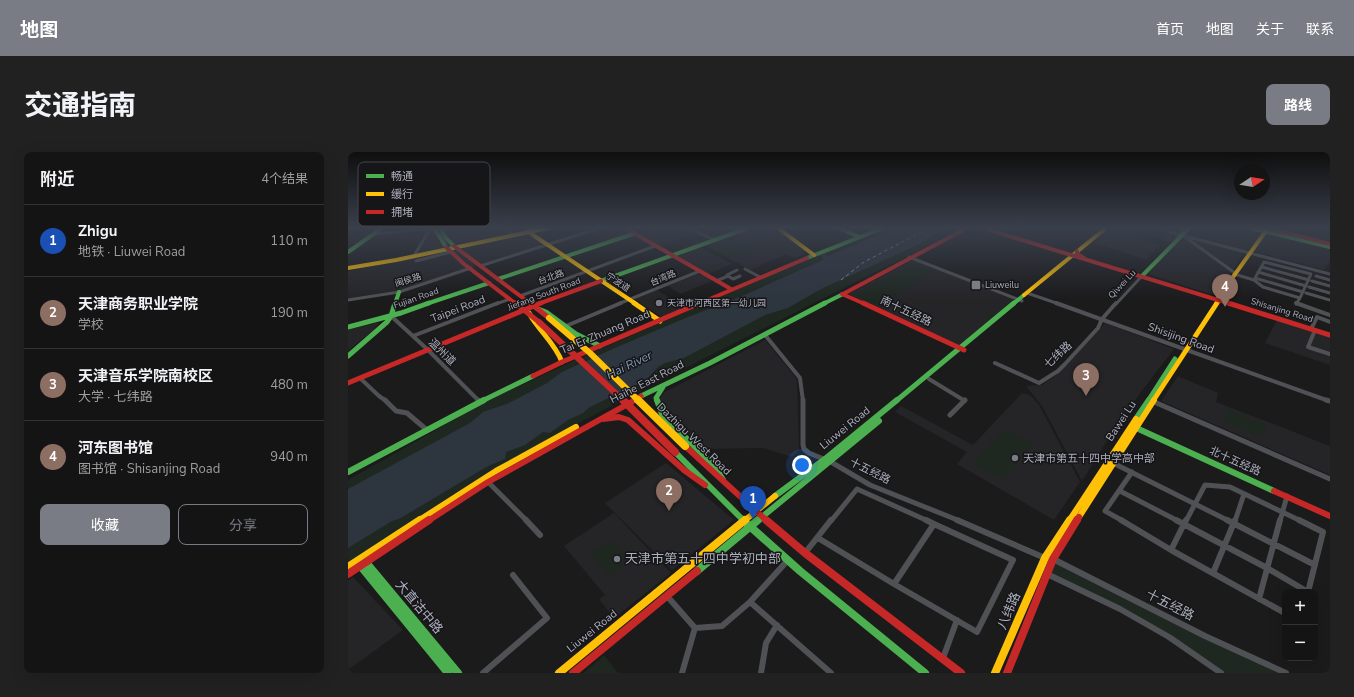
<!DOCTYPE html>
<html lang="zh">
<head>
<meta charset="utf-8">
<style>
  :root { --surface:#141415; --page:#212122; --text:#f1f3f6; --muted:#9d9ea0; --line:#333334; --accent:#797c85 }
  body { margin:0; font-family:"Nunito Sans","Noto Sans SC",sans-serif; background:var(--page); color:var(--text) }
  .controls { position:absolute; right:12px; bottom:12px; display:grid; overflow:hidden; border-radius:8px; box-shadow:0 4px 16px #0002 }
  .controls button { width:36px; height:36px; display:grid; place-items:center; padding:0; border:0; border-bottom:1px solid var(--line); background:var(--surface); color:var(--text); font:20px sans-serif }
  .compass { position:absolute; left:886px; top:12px; width:36px; height:36px; border-radius:50%; background:var(--surface); box-shadow:0 4px 16px #0002; rotate:78deg }
  .you { position:absolute; left:454px; top:313px; width:14px; height:14px; margin:-10px; border:3px solid #fff; border-radius:50%; background:#1a73e8; box-shadow:0 0 0 6px #1a73e833 }
  .badge { display:grid; place-items:center; width:26px; height:26px; border-radius:50%; background:var(--accent); color:#fff; font-size:13px; font-weight:700 }
  .pin { position:absolute; translate:-50% -33px; filter:drop-shadow(0 1px 2px #0008) }
  .pin::after { content:''; position:absolute; top:21px; width:14px; height:12px; background:inherit; clip-path:polygon(0 0,100% 0,50% 100%) }
  .list { margin:0; padding:0; list-style:none }
  h2 { display:flex; justify-content:space-between; align-items:center; height:52px; margin:0; padding:0 16px; font-size:17px }
  h2 small { font-size:13px; font-weight:400; color:var(--muted) }
  .list li { display:grid; grid-template-columns:26px 1fr auto; gap:12px; align-items:center; box-sizing:border-box; height:72px; padding:0 16px; border-top:1px solid var(--line) }
  .list b { display:block; font-size:15px; white-space:nowrap }
  .list p { margin:0; font-size:13px; white-space:nowrap; color:var(--muted) }
  .list em { font-size:13px; font-style:normal; color:var(--muted) }
  .actions { display:flex; gap:8px; padding:12px 16px }
  .actions a { flex:1; padding:9px 0; border:1px solid var(--accent); border-radius:8px; text-align:center; font-size:14px; color:var(--accent) }
  .actions .main { background:var(--accent); color:#fff }
  .map { position:relative; flex:none; width:982px; height:521px; overflow:hidden; border-radius:8px }
  header { display:flex; align-items:center; gap:24px; box-sizing:border-box; height:56px; padding:0 20px; background:var(--accent); color:#fff }
  header strong { font-size:19px }
  nav { display:flex; gap:22px; margin-inline-start:auto; font-size:14px }
  .intro { display:flex; align-items:center; justify-content:space-between; box-sizing:border-box; height:96px; padding:0 24px }
  h1 { margin:0; font-size:28px }
  .button { padding:10px 18px; border-radius:8px; background:var(--accent); color:#fff; font-size:14px; font-weight:700 }
  main { display:flex; gap:24px; padding:0 24px }
  aside { flex:1; background:var(--surface); border-radius:8px; box-shadow:0 4px 16px #0002 }
  .map>svg:first-child { display:block }
  .built { fill:#252528 }
  .green { fill:#1f2721 }
  .water { fill:#2d353f }
  .lines { fill:none; stroke-linecap:round; stroke-linejoin:round }
  .ferry { stroke:#829bb9; stroke-width:1; stroke-dasharray:3.5 3; stroke-linecap:butt }
  .street-far3 { stroke:#4f5155; stroke-width:3 }
  .street-far2 { stroke:#4f5155; stroke-width:4 }
  .street-far1 { stroke:#4f5155; stroke-width:5 }
  .street { stroke:#4f5155; stroke-width:6 }
  .fast-far3 { stroke:#4caf50; stroke-width:4 }
  .fast-far2 { stroke:#4caf50; stroke-width:5 }
  .fast-far1 { stroke:#4caf50; stroke-width:6 }
  .fast { stroke:#4caf50; stroke-width:8 }
  .slow-far3 { stroke:#ffc107; stroke-width:4 }
  .slow-far2 { stroke:#ffc107; stroke-width:5 }
  .slow-far1 { stroke:#ffc107; stroke-width:6 }
  .slow { stroke:#ffc107; stroke-width:8 }
  .jam-far3 { stroke:#c62828; stroke-width:4 }
  .jam-far2 { stroke:#c62828; stroke-width:5 }
  .jam-far1 { stroke:#c62828; stroke-width:6 }
  .jam { stroke:#c62828; stroke-width:8 }
  .slow-bridge-far1 { stroke:#ffc107; stroke-width:6 }
  .slow-bridge { stroke:#ffc107; stroke-width:8 }
  .jam-bridge-far1 { stroke:#c62828; stroke-width:6 }
  .jam-bridge { stroke:#c62828; stroke-width:8 }
  .poi-dot { fill:#797c85; stroke:#161518; stroke-width:1.5 }
  .labels { text-anchor:middle; dominant-baseline:central; stroke-width:3; stroke-linejoin:round; paint-order:stroke }
  .far-street-label { font-size:9px; fill:#acb0bd; stroke:#161518 }
  .far-poi-label { font-size:9px; fill:#acb0bd; stroke:#161518; text-anchor:start }
  .street-label { font-size:11px; fill:#acb0bd; stroke:#161518 }
  .poi-label { font-size:11px; fill:#acb0bd; stroke:#161518; text-anchor:start }
  .water-label { font-size:12px; font-style:italic; fill:#829bb9; stroke:#161518 }
  .near-poi-label { font-size:13px; fill:#acb0bd; stroke:#161518; text-anchor:start }
  .near-street-label { font-size:13px; fill:#acb0bd; stroke:#161518 }
  .key { fill:#161518; stroke:#43444a; stroke-width:1 }
  .key-label { font-size:11px; fill:#acb0bd }
</style>
</head>
<body>
<header>
<strong>地图</strong>
<nav><a>首页</a><a>地图</a><a>关于</a><a>联系</a></nav>
</header>
<div class="intro"><h1>交通指南</h1><a class="button">路线</a></div>
<main>
<aside>
<h2>附近<small>4个结果</small></h2>
<ul class="list">
<li><span class="badge" style="background:#1a4fb4">1</span><div><b>Zhigu</b><p>地铁 · Liuwei Road</p></div><em>110 m</em></li>
<li><span class="badge" style="background:#8d6e63">2</span><div><b>天津商务职业学院</b><p>学校</p></div><em>190 m</em></li>
<li><span class="badge" style="background:#8d6e63">3</span><div><b>天津音乐学院南校区</b><p>大学 · 七纬路</p></div><em>480 m</em></li>
<li><span class="badge" style="background:#8d6e63">4</span><div><b>河东图书馆</b><p>图书馆 · Shisanjing Road</p></div><em>940 m</em></li>
</ul>
<div class="actions"><a class="main">收藏</a><a>分享</a></div>
</aside>
<div class="map">
<svg width="982" height="521" viewBox="0 0 982 521">
  <rect width="100%" height="100%" fill="#1b1b1c"/>
  <path class="built" d="M 94,76 L 157,76 L 160,82 L 178,78 L 184,84 L 196,92 L 56,137 L 0,147 L 0,119 L 65,106 L 80,82 Z
    M 314,76 L 338,76 L 351,81 L 311,95 L 290,82 Z
    M 411,76 L 427,76 L 457,99 L 456,102 L 447,106 L 438,102 L 402,118 L 380,106 L 404,96 L 383,86 Z
    M 765,76 L 982,76 L 982,107 L 976,118 L 898,97 L 887,115 L 865,143 L 800,122 L 825,91 L 791,81 L 786,85 L 812,93 L 798,108 L 747,91 Z
    M 352,95 L 384,112 L 360,122 L 329,104 Z
    M 565,108 L 666,147 L 611,193 L 500,142 Z
    M 348,123 L 355,123 L 364,129 L 332,142 L 320,134 Z
    M 309,138 L 337,155 L 316,164 L 312,164 L 286,147 Z
    M 929,168 L 982,185 L 982,213 L 917,191 Z
    M 32,170 L 25,178 L 0,199 L 0,178 Z
    M 757,171 L 826,197 L 774,265 L 734,329 L 694,254 L 678,234 L 694,233 L 706,225 Z
    M 417,188 L 449,227 L 451,299 L 444,305 L 415,296 L 358,297 L 327,269 L 315,255 L 312,246 L 317,240 Z
    M 830,224 L 870,241 L 868,250 L 982,294 L 982,323 L 813,249 Z
    M 674,241 L 682,243 L 691,253 L 732,330 L 706,368 L 609,312 L 619,300 L 547,260 L 553,254 L 625,293 Z
    M 318,311 L 386,368 L 324,418 L 257,351 Z
    M 266,361 L 323,421 L 266,466 L 251,447 L 257,443 L 216,394 Z
    M 5,425 L 55,478 L 0,518 L 0,429 Z"/>
  <path class="green" d="M 538,76 L 612,76 L 575,96 L 276,247 L 195,290 L 103,344 L 0,411 L 0,328 L 139,249 L 221,211 L 401,132 Z
    M 381,86 L 404,96 L 380,106 L 358,94 Z
    M 566,112 L 586,120 L 531,153 L 507,142 Z
    M 880,258 L 919,273 L 914,285 L 875,269 Z
    M 656,278 L 685,293 L 655,328 L 625,311 Z
    M 262,388 L 282,409 L 262,424 L 242,401 Z
    M 708,407 L 935,521 L 876,521 L 821,483 L 702,421 Z
    M 256,503 L 270,521 L 236,521 Z"/>
  <path class="water" d="M 546,76 L 601,76 L 563,96 L 473,137 L 440,156 L 417,163 L 336,206 L 317,211 L 310,215 L 298,228 L 242,255 L 235,261 L 220,268 L 202,281 L 195,280 L 177,293 L 158,300 L 157,307 L 140,314 L 51,367 L 44,369 L 0,396 L 0,337 L 122,271 L 135,260 L 161,251 L 199,231 L 214,220 L 269,195 L 340,165 L 394,144 L 475,108 L 475,106 L 473,103 L 477,102 L 480,104 Z"/>
  <g class="lines">
    <path class="ferry" d="M 493,128 L 516,110 L 581,76"/>
    <path class="street-far3" d="M 160,76 L 163,82
      M 340,76 L 367,88
      M 806,76 L 982,122
      M 833,76 L 838,79
      M 951,76 L 958,77
      M 27,82 L 86,76
      M 837,85 L 887,121
      M 67,102 L 79,82 L 85,76
      M 561,105 L 674,149
      M 68,109 L 103,100
      M 916,110 L 963,122 L 952,146 L 915,135 L 906,128 Z
      M 132,114 L 252,76
      M 914,115 L 961,128
      M 397,117 L 412,125
      M 910,120 L 958,134
      M 886,122 L 906,128
      M 379,123 L 389,118
      M 968,124 L 982,128
      M 907,126 L 955,140
      M 368,129 L 380,124 L 385,127 L 392,124
      M 964,129 L 982,134
      M 961,135 L 982,141
      M 679,141 L 711,152
      M 958,141 L 982,148
      M 172,144 L 307,94
      M 0,148 L 51,140 L 123,116
      M 148,152 L 162,147
      M 270,152 L 352,119
      M 768,152 L 794,124
      M 949,152 L 948,152 L 952,146"/>
    <path class="street-far2" d="M 708,151 L 981,249
      M 948,151 L 982,163
      M 43,164 L 79,197 L 131,249
      M 218,174 L 273,151
      M 964,175 L 969,165 L 982,170
      M 967,178 L 960,195 L 982,202
      M 417,183 L 452,226 L 455,249
      M 65,184 L 150,151
      M 647,211 L 691,231 L 710,219 L 717,212 L 750,176 L 754,167 L 768,151
      M 581,227 L 617,249
      M 14,228 L 31,244 L 38,249"/>
    <path class="street-far1" d="M 37,248 L 48,259 L 59,261 L 79,278
      M 130,248 L 132,250
      M 455,248 L 455,293 L 456,297 L 461,301 L 483,310 L 522,333 L 612,369
      M 978,248 L 982,249
      M 804,249 L 982,327
      M 602,263 L 617,248
      M 765,311 L 881,369
      M 140,330 L 179,369
      M 772,339 L 830,369
      M 483,369 L 509,337 L 580,369
      M 775,369 L 757,359 L 784,320
      M 838,369 L 857,333 L 882,335 L 953,369
      M 887,369 L 896,342
      M 932,369 L 939,344"/>
    <path class="street" d="M 178,368 L 192,383
      M 578,368 L 586,372
      M 609,368 L 697,406 L 705,407 L 857,484 L 938,521
      M 773,368 L 823,398
      M 828,368 L 919,416 L 960,440
      M 838,368 L 823,398 L 937,461
      M 879,368 L 967,413
      M 951,368 L 975,380 L 960,440
      M 586,372 L 665,408 L 629,480 L 546,432 Z
      M 470,386 L 546,432
      M 457,401 L 483,368
      M 699,419 L 699,422 L 772,457 L 821,485 L 873,521
      M 865,421 L 887,368
      M 319,444 L 347,476 L 334,521
      M 911,447 L 932,368
      M 402,450 L 483,521
      M 347,476 L 374,474 L 402,450 L 440,408
      M 595,506 L 609,468
      M 135,521 L 199,466 L 165,423
      M 413,521 L 418,491 L 429,473"/>
    <path class="fast-far3" d="M 86,76 L 98,95
      M 92,76 L 97,85 L 105,93
      M 491,76 L 511,85
      M 902,76 L 982,95
      M 0,100 L 34,76
      M 459,106 L 535,76
      M 794,124 L 841,76
      M 150,127 L 285,82
      M 253,129 L 400,76
      M 47,152 L 51,140
      M 78,152 L 141,131
      M 475,152 L 495,142
      M 665,152 L 676,143"/>
    <path class="fast-far2" d="M 190,157 L 198,160 L 228,182 L 252,194
      M 0,175 L 53,161 L 81,151
      M 0,204 L 39,170 L 43,164 L 47,151
      M 293,244 L 362,211 L 477,151
      M 134,249 L 185,224
      M 309,249 L 308,246 L 315,235
      M 548,249 L 666,151
      M 800,249 L 827,207"/>
    <path class="fast-far1" d="M 309,248 L 314,262 L 368,316 L 375,328
      M 788,267 L 801,248
      M 784,274 L 926,339
      M 327,300 L 396,369
      M 0,320 L 136,248
      M 427,344 L 477,307 L 549,248
      M 409,369 L 531,269"/>
    <path class="fast" d="M 395,368 L 452,419 L 577,521
      M 16,408 L 110,521
      M 11,412 L 100,521
      M 349,419 L 410,368"/>
    <path class="slow-far3" d="M 430,76 L 466,103
      M 180,78 L 185,83 L 288,152
      M 0,116 L 48,108 L 200,76
      M 676,143 L 758,76
      M 868,152 L 871,148 L 870,146 L 920,76"/>
    <path class="slow-far2" d="M 286,151 L 312,169
      M 181,161 C 191,179 207,191 214,210
      M 805,249 L 869,151"/>
    <path class="slow-far1" d="M 731,365 L 806,248
      M 70,369 L 148,319 L 228,275
      M 396,369 L 427,344
      M 721,369 L 788,267"/>
    <path class="slow" d="M 0,415 L 72,368
      M 211,521 L 397,368
      M 647,521 L 697,406 L 722,368"/>
    <path class="jam-far3" d="M 277,76 L 383,137
      M 635,76 L 883,152
      M 919,76 L 982,92
      M 106,94 L 183,152
      M 98,95 L 116,112 L 168,152
      M 729,99 L 729,102 L 736,106
      M 494,142 L 517,152
      M 495,142 L 619,76
      M 190,152 L 253,129
      M 350,152 L 459,106"/>
    <path class="jam-far2" d="M 167,151 L 191,170
      M 182,151 L 201,166
      M 515,151 L 616,198
      M 880,151 L 982,183
      M 185,224 L 214,210 L 352,151
      M 0,231 L 193,151
      M 285,249 L 293,244"/>
    <path class="jam-far1" d="M 255,267 L 271,265 L 280,268 L 336,318 L 357,333
      M 337,294 L 419,369
      M 926,339 L 982,364
      M 80,369 L 140,330 L 287,248
      M 728,369 L 731,365"/>
    <path class="jam" d="M 418,368 L 457,401 L 613,521
      M 0,422 L 81,368
      M 225,521 L 349,419
      M 659,521 L 705,407 L 729,368"/>
    <path class="slow-bridge-far1" d="M 201,166 L 242,201 L 291,249"/>
    <path class="slow-bridge" d="M 290,248 L 337,294"/>
    <path class="jam-bridge-far1" d="M 191,170 L 276,249"/>
    <path class="jam-bridge" d="M 275,248 L 327,300"/>
  </g>
  <linearGradient id="sky" x2="0" y2="1"><stop stop-color="#0f0f0f"/><stop offset="0.51" stop-color="#393f4b"/><stop offset="1" stop-color="#393f4b" stop-opacity="0"/></linearGradient>
  <rect width="982" height="148" fill="url(#sky)"/>
  <g class="poi-dot">
    <rect x="623" y="128" width="10" height="10" rx="2"/>
    <circle cx="311" cy="151" r="4"/>
    <circle cx="667" cy="306" r="4"/>
    <circle cx="269" cy="407" r="4"/>
  </g>
  <g class="labels">
    <g class="far-street-label">
      <text transform="translate(203 125) rotate(-20)">台北路</text>
      <text transform="translate(315 126) rotate(-23)">台湾路</text>
      <text transform="translate(60 128) rotate(-17)">闽侯路</text>
      <text transform="translate(270 130) rotate(34)">宁波道</text>
      <text transform="translate(774 132) rotate(-47)">Qiwei Lu</text>
      <text transform="translate(196 142) rotate(-21)">Jiefang South Road</text>
      <text transform="translate(68 146) rotate(-19)">Fujian Road</text>
      <text transform="translate(934 158) rotate(17)">Shisanjing Road</text>
    </g>
    <g class="far-poi-label">
      <text x="637" y="133">Liuweilu</text>
      <text x="319" y="151">天津市河西区第一幼儿园</text>
    </g>
    <g class="street-label">
      <text transform="translate(110 157) rotate(-21)">Taipei Road</text>
      <text transform="translate(558 159) rotate(25)">南十五经路</text>
      <text transform="translate(257 180) rotate(-23)">Tai Er Zhuang Road</text>
      <text transform="translate(833 186) rotate(20)">Shisijing Road</text>
      <text transform="translate(94 200) rotate(44)">温州道</text>
      <text transform="translate(710 203) rotate(-43)">七纬路</text>
      <text transform="translate(299 230) rotate(-27)">Haihe East Road</text>
      <text transform="translate(773 269) rotate(-57)">Bawei Lu</text>
      <text transform="translate(497 276) rotate(-39)">Liuwei Road</text>
      <text transform="translate(346 287) rotate(44)">Dazhigu West Road</text>
      <text transform="translate(887 309) rotate(24)">北十五经路</text>
      <text transform="translate(522 319) rotate(27)">十五经路</text>
      <text transform="translate(244 479) rotate(-39)">Liuwei Road</text>
    </g>
    <g class="poi-label">
      <text x="675" y="306">天津市第五十四中学高中部</text>
    </g>
    <g class="water-label">
      <text transform="translate(281 213) rotate(-26)">Hai River</text>
    </g>
    <g class="near-poi-label">
      <text x="277" y="407">天津市第五十四中学初中部</text>
    </g>
    <g class="near-street-label">
      <text transform="translate(822 453) rotate(27)">十五经路</text>
      <text transform="translate(71 455) rotate(50)">大直沽中路</text>
      <text transform="translate(661 459) rotate(-67)">八纬路</text>
    </g>
  </g>
  <rect x="10" y="10" width="132" height="64" rx="6" class="key"/>
  <rect x="18" y="22" width="18" height="4" fill="#4caf50"/>
  <rect x="18" y="40" width="18" height="4" fill="#ffc107"/>
  <rect x="18" y="58" width="18" height="4" fill="#c62828"/>
  <g class="key-label">
    <text x="43" y="28">畅通</text>
    <text x="43" y="46">缓行</text>
    <text x="43" y="64">拥堵</text>
  </g>
</svg>
<div class="controls">
<button>+</button>
<button>−</button>
</div>
<svg class="compass" viewBox="-18 -18 36 36"><path d="M0-13l5 13h-10z" fill="#e53935"/><path d="M0 13l5-13h-10z" fill="#9d9ea0"/></svg>
<div class="you"></div>
<div class="pin badge" style="left:405px;top:367px;background:#1a4fb4">1</div>
<div class="pin badge" style="left:321px;top:359px;background:#8d6e63">2</div>
<div class="pin badge" style="left:738px;top:244px;background:#8d6e63">3</div>
<div class="pin badge" style="left:877px;top:155px;background:#8d6e63">4</div>
</div>
</main>
</body>
</html>
